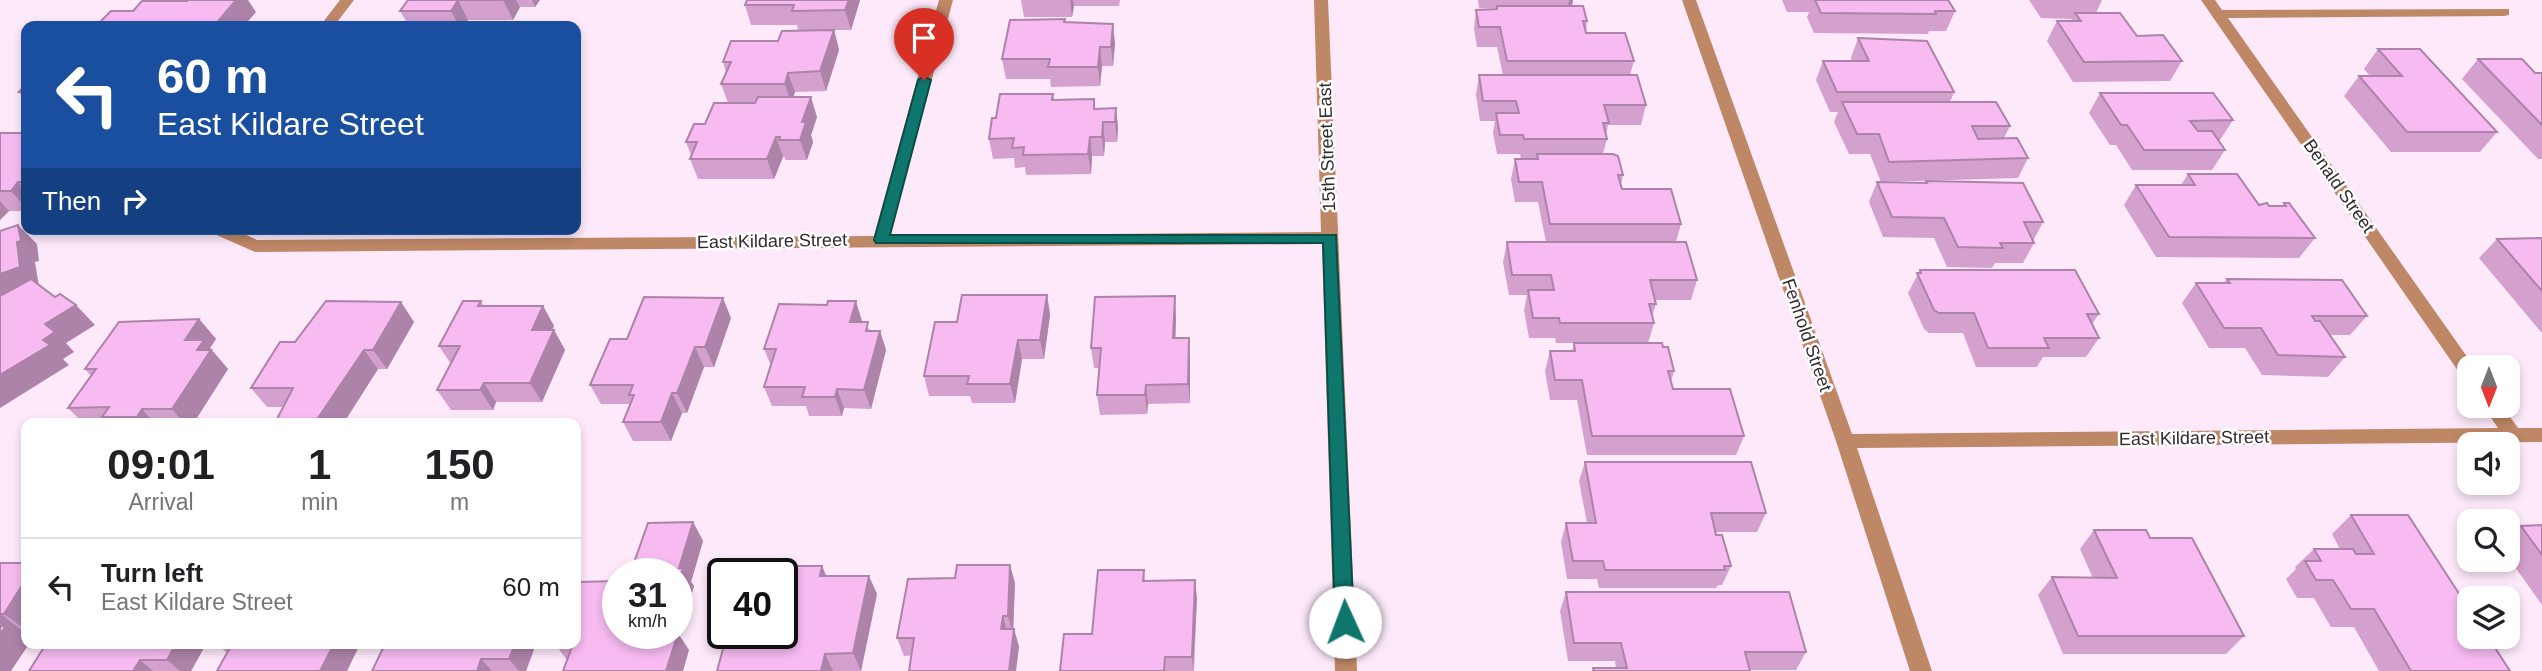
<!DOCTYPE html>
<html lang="en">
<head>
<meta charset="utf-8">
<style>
	body { margin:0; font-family:Helvetica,sans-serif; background:#f2f2f2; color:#202124; height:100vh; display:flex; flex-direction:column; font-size:26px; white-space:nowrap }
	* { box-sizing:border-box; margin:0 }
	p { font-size:23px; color:#757577 }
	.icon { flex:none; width:38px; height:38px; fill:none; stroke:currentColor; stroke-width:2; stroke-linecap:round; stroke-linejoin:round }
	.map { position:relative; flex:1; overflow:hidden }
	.sheet { position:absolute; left:21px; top:418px; width:560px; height:231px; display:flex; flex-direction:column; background:#fff; border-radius:14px; box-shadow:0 4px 10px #0003 }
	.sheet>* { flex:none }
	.top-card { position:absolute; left:21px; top:21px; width:560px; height:214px; border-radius:14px; box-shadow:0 4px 10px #0003; background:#1a4fa0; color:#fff; overflow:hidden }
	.needle { width:46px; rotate:180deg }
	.fabs { position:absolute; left:2457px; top:355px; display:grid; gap:14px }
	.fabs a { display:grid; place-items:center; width:63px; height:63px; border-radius:14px; background:#fff; box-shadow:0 4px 10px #0003; font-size:35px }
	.speed { position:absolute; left:602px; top:558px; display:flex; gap:14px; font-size:35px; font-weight:700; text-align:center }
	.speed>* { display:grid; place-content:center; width:91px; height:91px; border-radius:50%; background:#fff; box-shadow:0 4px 10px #0003; line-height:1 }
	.speed small { font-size:18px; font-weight:400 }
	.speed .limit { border:4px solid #111; border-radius:10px; background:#fff; color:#111 }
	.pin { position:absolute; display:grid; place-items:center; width:60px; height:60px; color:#fff; margin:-72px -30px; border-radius:50% 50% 50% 0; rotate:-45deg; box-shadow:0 0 7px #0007 }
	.pin .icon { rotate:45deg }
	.me { position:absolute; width:77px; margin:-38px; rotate:358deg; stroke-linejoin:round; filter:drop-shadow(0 0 5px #0008) }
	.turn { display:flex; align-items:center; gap:24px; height:147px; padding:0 21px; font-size:32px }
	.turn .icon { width:91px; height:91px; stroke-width:2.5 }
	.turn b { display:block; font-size:49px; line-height:60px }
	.then { display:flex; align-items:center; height:66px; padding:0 21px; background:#0003; gap:14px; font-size:26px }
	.eta { display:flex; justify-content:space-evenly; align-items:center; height:119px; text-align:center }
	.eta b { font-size:42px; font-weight:800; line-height:49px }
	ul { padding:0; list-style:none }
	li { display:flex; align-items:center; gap:21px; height:98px; padding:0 21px; border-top:2px solid #e0e0e0 }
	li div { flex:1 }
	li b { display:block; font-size:26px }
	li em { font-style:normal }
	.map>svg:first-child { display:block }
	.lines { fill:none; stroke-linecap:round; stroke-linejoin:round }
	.minor { fill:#be8766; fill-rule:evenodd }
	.wall { fill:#d4a1cf }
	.shaded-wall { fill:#ad83a9 }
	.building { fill:#f7bbf1; stroke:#ad83a9; stroke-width:2 }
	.route { fill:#0f766e; stroke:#0a4d48; stroke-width:2 }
	.labels { text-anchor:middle; stroke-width:5; stroke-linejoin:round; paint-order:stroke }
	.street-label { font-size:18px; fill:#322931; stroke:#fff }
</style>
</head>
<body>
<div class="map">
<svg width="2542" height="671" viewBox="0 0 2542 671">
	<rect width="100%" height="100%" fill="#fde9fa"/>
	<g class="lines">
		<g class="minor">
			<polygon points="340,0 354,0 334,26 320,26"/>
			<polygon points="939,0 953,0 890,236 1321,232 1314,0 1328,0 1357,671 1335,671 1322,244 255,252 212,233 210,229 233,229 257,240 874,236"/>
			<polygon points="1682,0 1696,0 1852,434 2498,428 2483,406 2502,406 2518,428 2542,428 2542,442 1857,448 1932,671 1910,671 1836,441"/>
			<polygon points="2201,0 2215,0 2222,10 2509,9 2509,15 2504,16 2228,18 2475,368 2469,368 2469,380 2463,378"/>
		</g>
	</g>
	<g class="wall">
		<polygon points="408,0 540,0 535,7 520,7 513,20 468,20 464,26 409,26 400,11"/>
		<polygon points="860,0 851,30 798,30 797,25 751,25 745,5"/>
		<polygon points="1021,0 1120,0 1119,6 1074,6 1072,17 1024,17"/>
		<polygon points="1478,0 1573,0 1572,6 1587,21 1586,33 1634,61 1630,75 1646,105 1641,125 1608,125 1606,135 1607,139 1603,154 1623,175 1621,184 1622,189 1681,224 1676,242 1697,280 1691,300 1655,300 1656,304 1652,316 1654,323 1648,343 1663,347 1674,371 1671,381 1673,389 1744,436 1736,455 1587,455 1577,400 1550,400 1545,371 1550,351 1572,351 1574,343 1556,343 1555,338 1529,338 1524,310 1527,295 1509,295 1503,262 1507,242 1546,242 1538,202 1515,202 1511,179 1515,159 1521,159 1520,154 1497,154 1493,133 1495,121 1480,121 1476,95 1479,75 1503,75 1497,47 1477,47 1474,29 1476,10 1496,9 1496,8 1479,8"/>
		<polygon points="1782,0 1948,0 1955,11 1946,31 1929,31 1928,34 1814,33 1807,17 1809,12 1787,12"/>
		<polygon points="2029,0 2102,0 2096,13 2182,61 2170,81 2073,82 2047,41 2057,21 2071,21 2072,19 2041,18"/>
		<polygon points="1065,19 1065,22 1115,43 1113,66 1102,66 1100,86 1051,87 1050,79 1006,79 1002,59"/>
		<polygon points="834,30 839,50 826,91 795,92 793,97 817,117 811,135 813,142 807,160 785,160 785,157 783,157 774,179 698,179 690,159 691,155 686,142 728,103 721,84 726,72 723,62 778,41"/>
		<polygon points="1858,38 1954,92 1950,102 2010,126 2004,138 2028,158 2018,178 1881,182 1870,154 1849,154 1834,122 1838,112 1830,112 1816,80 1823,61 1852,61 1851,58"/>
		<polygon points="2378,49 2497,132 2480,152 2391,152 2344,96 2359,76 2370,76 2364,69"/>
		<polygon points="2478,59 2535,73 2542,73 2542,159 2538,159 2462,79"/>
		<polygon points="26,84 26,101 19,92"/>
		<polygon points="2100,93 2233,120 2220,140 2218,140 2225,150 2212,170 2132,170 2116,145 2110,145 2089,113"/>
		<polygon points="1053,94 1054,100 1094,99 1095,109 1116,108 1118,128 1117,142 1105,142 1104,156 1092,156 1091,174 1026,175 1025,167 1015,168 1014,158 993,159 989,139 996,118"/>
		<polygon points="0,133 26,133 26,211 9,211 0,220"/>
		<polygon points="2188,174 2259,205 2282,206 2284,203 2315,238 2299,258 2156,257 2124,205 2136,185 2181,185"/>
		<polygon points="1926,181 2043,222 2033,241 2034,243 2023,263 1995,263 1992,268 1947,267 1934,238 1883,237 1869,202 1877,182 1925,183"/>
		<polygon points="2542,238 2542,332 2541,332 2479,258 2497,239"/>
		<polygon points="1920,270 2099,314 2092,324 2099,338 2086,357 2043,357 2037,367 1976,367 1963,333 1929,333 1924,329 1908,293"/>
		<polygon points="2227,279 2367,316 2350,335 2330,335 2345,357 2328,377 2262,375 2245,348 2209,348 2182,303 2196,283 2224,283"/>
		<polygon points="1047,295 1050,315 1044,359 1022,359 1015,403 972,403 970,396 929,396 924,376 957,322"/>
		<polygon points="481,301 484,306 543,306 554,326 552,330 554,330 565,350 542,402 496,402 493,410 451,410 437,390 451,364 439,346"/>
		<polygon points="1176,316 1175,338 1190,358 1190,403 1148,404 1147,414 1100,415 1097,395 1099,368 1094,368 1091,348"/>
		<polygon points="731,318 714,367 704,367 687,413 682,413 671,441 633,441 623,422 630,404 601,404 590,385 627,339"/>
		<polygon points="199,319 216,339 210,348 228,369 193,424 84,424 68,408 91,376 85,369"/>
		<polygon points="862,321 862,322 871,331 880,331 886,350 871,409 844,408 842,416 809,416 806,406 772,406 764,387 771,366 764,349"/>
		<polygon points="414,322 387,369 378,369 343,424 278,424 276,421 283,407 267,407 251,388 295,342"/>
		<polygon points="1585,462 1766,513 1757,532 1716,532 1731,566 1722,585 1718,585 1716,588 1599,588 1597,579 1567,579 1561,542 1566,523 1587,523 1579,481"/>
		<polygon points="2351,515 2510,671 2379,671 2354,627 2331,627 2314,598 2297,598 2286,579 2296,569 2295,567 2314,549 2340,549 2332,534"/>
		<polygon points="693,522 703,541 691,582 694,586 679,635 689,650 567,660 555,644 618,634"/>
		<polygon points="2542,525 2542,605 2508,557 2508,536 2521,526"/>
		<polygon points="2094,530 2150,538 2244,636 2226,654 2063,654 2038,595 2052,577 2093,578 2080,549"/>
		<polygon points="0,563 26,579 26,632 24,632 21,637 0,671"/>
		<polygon points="822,566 826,576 877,594 861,671 717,671 782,634"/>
		<polygon points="1144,570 1145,581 1197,598 1194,671 1060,671"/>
		<polygon points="1015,583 1013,629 1014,629 1019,647 904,656 897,638"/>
		<polygon points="1566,592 1806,652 1796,670 1750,670 1750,671 1592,671 1593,668 1616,668 1615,661 1568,661 1560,611"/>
		<polygon points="206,644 191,671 29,671"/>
		<polygon points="217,644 355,644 358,648 347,671 217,671 227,653"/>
		<polygon points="536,644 526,671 372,671"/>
	</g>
	<g class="shaded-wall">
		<polygon points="236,0 248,0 256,12 244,26 214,26"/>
		<polygon points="458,0 468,20 464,26 459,26 451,11"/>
		<polygon points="503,0 516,0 520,7 513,20"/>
		<polygon points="532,0 540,0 535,7"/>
		<polygon points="849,0 860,0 851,30 845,10"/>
		<polygon points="1070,0 1073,0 1074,6 1072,17"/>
		<polygon points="1569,0 1573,0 1571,10 1567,12"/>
		<polygon points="1113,24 1115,43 1113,66 1111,47"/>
		<polygon points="834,30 839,50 826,91 820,71"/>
		<polygon points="1100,47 1102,66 1100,86 1098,67"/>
		<polygon points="788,73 795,92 791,104 785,84"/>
		<polygon points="811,97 817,117 811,135 813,142 807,160 800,140 802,122"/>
		<polygon points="1116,108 1118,128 1117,142 1115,122"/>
		<polygon points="1103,122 1105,142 1104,156 1102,137"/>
		<polygon points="776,137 783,157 774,179 767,159"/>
		<polygon points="1090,137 1092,156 1091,174 1088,154"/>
		<polygon points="18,182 26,192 26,208 11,191"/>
		<polygon points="0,201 9,211 0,220"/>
		<polygon points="18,225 37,244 39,261 35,262 39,287 0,301 0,274"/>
		<polygon points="1047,295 1050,315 1044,359 1040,340"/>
		<polygon points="1175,296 1176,316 1175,358 1173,338"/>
		<polygon points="723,298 731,318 714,367 705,347"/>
		<polygon points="856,301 862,321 857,342 850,322"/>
		<polygon points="401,302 414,322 387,369 373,350"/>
		<polygon points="76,305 95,325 66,343 74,352 63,359 69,365 0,408 0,375 43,340 45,324"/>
		<polygon points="543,306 554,326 544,350 532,330"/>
		<polygon points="199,319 216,339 210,348 228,369 193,424 185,424 172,409 185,340"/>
		<polygon points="554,330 565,350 542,402 530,383"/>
		<polygon points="880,331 886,350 871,409 864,390"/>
		<polygon points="1189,338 1190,358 1190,403 1188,384"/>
		<polygon points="1018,340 1022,359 1015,403 1010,384"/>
		<polygon points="695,347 704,367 687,413 677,393"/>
		<polygon points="364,350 378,369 343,424 318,424 316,421"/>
		<polygon points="484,383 496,402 493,410 480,390"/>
		<polygon points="1146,385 1148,404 1147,414 1145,395"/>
		<polygon points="837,389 844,408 842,416 835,397"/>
		<polygon points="672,393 682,413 671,441 661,422"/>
		<polygon points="142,409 155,424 143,424 137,417"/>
		<polygon points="693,522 703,541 691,582 694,586 679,635 689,650 683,671 666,671 677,634 677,586 679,568"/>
		<polygon points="1010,565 1015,583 1013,634 1008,616"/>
		<polygon points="822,566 830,585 820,576"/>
		<polygon points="869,576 877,594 861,671 853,653"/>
		<polygon points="26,579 26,630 4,614"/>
		<polygon points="1195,580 1197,598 1193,671 1192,657"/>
		<polygon points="1,614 24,632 21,637 26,642 26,644 29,644 11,671 0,671 0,615"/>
		<polygon points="1003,616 1008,634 1001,629"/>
		<polygon points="1014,629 1019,647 1016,671 1009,671"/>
		<polygon points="176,644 206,644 191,671 180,671 167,660"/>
		<polygon points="334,644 355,644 358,648 347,671 320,671"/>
		<polygon points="515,644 536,644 526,671 519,671 509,659"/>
		<polygon points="825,654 833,671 821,671"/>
		<polygon points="481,659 492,671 477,671"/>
		<polygon points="140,660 153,671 133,671"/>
	</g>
	<g class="building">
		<polygon points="188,0 236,0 214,26 96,26 111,11 133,11 142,1 187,1"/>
		<polygon points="408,0 503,0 458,0 451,11 400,11"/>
		<polygon points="747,0 849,0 845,10 792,11 794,5 745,5"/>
		<polygon points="1815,0 1948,0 1955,11 1935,11 1936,14 1821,13"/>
		<polygon points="1497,6 1583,6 1587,21 1583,21 1586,33 1625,33 1634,61 1507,61 1500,27 1479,27 1476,10 1497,9"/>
		<polygon points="2075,13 2120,13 2137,36 2163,35 2182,61 2084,62 2057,21 2081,21"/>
		<polygon points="1065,19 1064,22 1113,24 1111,47 1100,47 1098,67 1048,67 1050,59 1002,59 1010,20"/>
		<polygon points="834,30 820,71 788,73 785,84 721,84 731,62 723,62 731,41 778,41 782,31"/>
		<polygon points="1858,38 1927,41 1954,92 1837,92 1823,61 1869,61"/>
		<polygon points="2378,49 2420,49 2497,132 2407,132 2359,76 2402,76"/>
		<polygon points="2478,59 2522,59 2535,73 2542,73 2542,125"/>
		<polygon points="1479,75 1637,75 1646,105 1604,105 1609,123 1603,123 1607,139 1524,139 1523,135 1500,135 1496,113 1519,113 1516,101 1483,101"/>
		<polygon points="26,84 26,92 19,92"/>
		<polygon points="2100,93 2213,93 2233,120 2190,121 2198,131 2212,131 2225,150 2144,150 2127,125 2121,125"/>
		<polygon points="1000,94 1053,94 1052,100 1094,99 1094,109 1116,108 1115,122 1103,122 1102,137 1090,137 1088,154 1023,155 1024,147 1012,148 1014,138 989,139 992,118 996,118"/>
		<polygon points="758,97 811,97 802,122 806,122 800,140 779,140 780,137 776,137 767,159 690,159 697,142 686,142 694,124 705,124 714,103 755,103"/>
		<polygon points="1842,102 1996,102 2010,126 1972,126 1978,139 2017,138 2028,158 1889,162 1879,134 1857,134"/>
		<polygon points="0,133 26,133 26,182 18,182 11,191 0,191"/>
		<polygon points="1537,154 1613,154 1618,156 1623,175 1618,175 1622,189 1671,189 1681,224 1550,224 1542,182 1519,182 1515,159 1538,159"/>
		<polygon points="2188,174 2237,174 2259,205 2267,203 2269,206 2286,206 2284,203 2289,203 2315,238 2169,237 2136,185 2195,185"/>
		<polygon points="1926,181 2023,183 2043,222 2024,222 2034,243 2000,243 2003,248 1958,247 1944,218 1892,217 1877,182 1927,183"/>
		<polygon points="18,225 21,241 17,242 20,267 0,274 0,231"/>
		<polygon points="2542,238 2542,291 2497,239"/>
		<polygon points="1507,242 1686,242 1697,280 1650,280 1656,304 1649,304 1654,323 1560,323 1559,318 1533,318 1528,290 1554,290 1551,275 1512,275"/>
		<polygon points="1920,270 2075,270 2099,314 2087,314 2099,338 2044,338 2049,348 1988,348 1974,313 1939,313 1934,310 1917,273 1921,273"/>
		<polygon points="31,279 55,297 60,294 76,305 45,324 55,332 43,340 50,345 0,375 0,296"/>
		<polygon points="2227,279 2342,280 2367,316 2312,316 2315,321 2320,321 2345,357 2278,355 2261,328 2224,328 2196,283 2230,283"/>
		<polygon points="962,295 1047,295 1040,340 1018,340 1010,384 967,384 969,376 924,376 935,322 957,322"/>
		<polygon points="1175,296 1173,338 1189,338 1188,384 1146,385 1145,395 1097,395 1101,348 1091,348 1095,297"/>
		<polygon points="644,297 723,298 705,347 695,347 677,393 672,393 661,422 623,422 634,395 629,395 633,385 590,385 610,339 627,339"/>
		<polygon points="326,301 401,302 373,350 364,350 316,421 276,421 293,388 251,388 280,342 295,342"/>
		<polygon points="463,301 481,301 478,306 543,306 532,330 554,330 530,383 484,383 480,390 437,390 460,346 439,346"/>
		<polygon points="828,301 856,301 850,322 868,322 866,331 880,331 864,390 837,389 835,397 802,397 805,387 764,387 776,349 764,349 779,304 827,305"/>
		<polygon points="199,319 185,340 204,340 197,350 211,350 172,409 142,409 137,417 102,417 109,407 68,408 96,369 85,369 119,322"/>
		<polygon points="1574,343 1662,343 1663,347 1668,347 1674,371 1668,371 1673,389 1730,389 1744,436 1592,436 1582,380 1555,380 1550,351 1575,351"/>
		<polygon points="1585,462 1751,462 1766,513 1711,513 1716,535 1722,535 1731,566 1724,566 1725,570 1605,570 1603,561 1573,561 1566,523 1596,523"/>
		<polygon points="2351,515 2408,515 2469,609 2469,637 2488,637 2510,671 2411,671 2374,609 2351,609 2333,580 2316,580 2305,561 2321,561 2314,549 2353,549 2356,554 2374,554"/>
		<polygon points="693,522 679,568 683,568 677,586 677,574 630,574 648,523"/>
		<polygon points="2542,525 2542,555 2521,526"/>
		<polygon points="2094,530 2146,530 2150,538 2192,538 2244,636 2078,636 2052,577 2117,578"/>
		<polygon points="0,563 26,563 26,579 4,614 1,614 0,615"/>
		<polygon points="957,565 1010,565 1008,616 1003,616 1001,629 1014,629 1009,671 909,671 914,638 897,638 908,579 955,578"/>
		<polygon points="773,566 822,566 820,576 869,576 853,653 825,654 821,671 717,671 727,634 782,634 782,574 771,574"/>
		<polygon points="1098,570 1144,570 1143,581 1195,580 1192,657 1165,657 1164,671 1060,671 1064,634 1092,634"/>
		<polygon points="618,581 618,634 678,633 666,671 563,671 573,644 555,644 576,644 576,586 577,582"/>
		<polygon points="1566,592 1789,592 1806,652 1745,652 1750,671 1594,671 1593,668 1627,668 1621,643 1574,643"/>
		<polygon points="0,626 6,626 0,634"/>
		<polygon points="46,644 176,644 167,660 140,660 133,671 29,671"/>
		<polygon points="232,644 334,644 320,671 217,671"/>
		<polygon points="385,644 515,644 509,659 481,659 477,671 372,671"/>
	</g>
	<polygon class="route" points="924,76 931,80 890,235 1336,235 1354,622 1351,628 1345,630 1338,628 1335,622 1323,243 876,243 874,240 918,80"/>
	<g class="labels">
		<g class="street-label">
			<text transform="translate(1327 147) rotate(-92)" y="6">15th Street East</text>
			<text transform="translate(2339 186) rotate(55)" y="6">Benald Street</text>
			<text transform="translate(772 241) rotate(-1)" y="6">East Kildare Street</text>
			<text transform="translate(1807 335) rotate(71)" y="6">Fenhold Street</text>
			<text transform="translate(2194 438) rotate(-1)" y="6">East Kildare Street</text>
		</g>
	</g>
</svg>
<div class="fabs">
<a><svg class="needle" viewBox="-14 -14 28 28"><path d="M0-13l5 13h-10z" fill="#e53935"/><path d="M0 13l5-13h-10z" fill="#757577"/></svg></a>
<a><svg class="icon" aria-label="sound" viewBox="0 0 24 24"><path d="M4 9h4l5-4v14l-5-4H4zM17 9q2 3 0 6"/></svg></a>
<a><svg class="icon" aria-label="search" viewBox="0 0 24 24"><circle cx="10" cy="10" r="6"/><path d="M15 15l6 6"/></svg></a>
<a><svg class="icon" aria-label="layers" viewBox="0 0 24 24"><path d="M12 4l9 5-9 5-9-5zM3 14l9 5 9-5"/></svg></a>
</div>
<div class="speed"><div>31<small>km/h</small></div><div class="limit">40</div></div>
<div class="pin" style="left:924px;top:80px;background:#d93025"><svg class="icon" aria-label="arrive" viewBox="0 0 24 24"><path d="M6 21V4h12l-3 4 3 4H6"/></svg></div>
<svg class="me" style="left:1345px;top:622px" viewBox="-20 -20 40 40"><circle r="19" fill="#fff"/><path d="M0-13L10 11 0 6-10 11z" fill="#0f766e"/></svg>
<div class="top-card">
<div class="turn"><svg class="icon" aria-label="left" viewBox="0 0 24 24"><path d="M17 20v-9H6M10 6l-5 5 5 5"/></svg><div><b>60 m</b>East Kildare Street</div></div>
<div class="then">Then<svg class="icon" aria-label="right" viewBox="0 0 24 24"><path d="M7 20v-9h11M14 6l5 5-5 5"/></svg></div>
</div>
<section class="sheet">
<div class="eta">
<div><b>09:01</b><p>Arrival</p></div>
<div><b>1</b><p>min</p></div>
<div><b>150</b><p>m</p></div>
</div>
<ul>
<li><svg class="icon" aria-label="left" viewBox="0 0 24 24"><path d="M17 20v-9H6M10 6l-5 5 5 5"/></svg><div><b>Turn left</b><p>East Kildare Street</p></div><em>60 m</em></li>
</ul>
</section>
</div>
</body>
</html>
